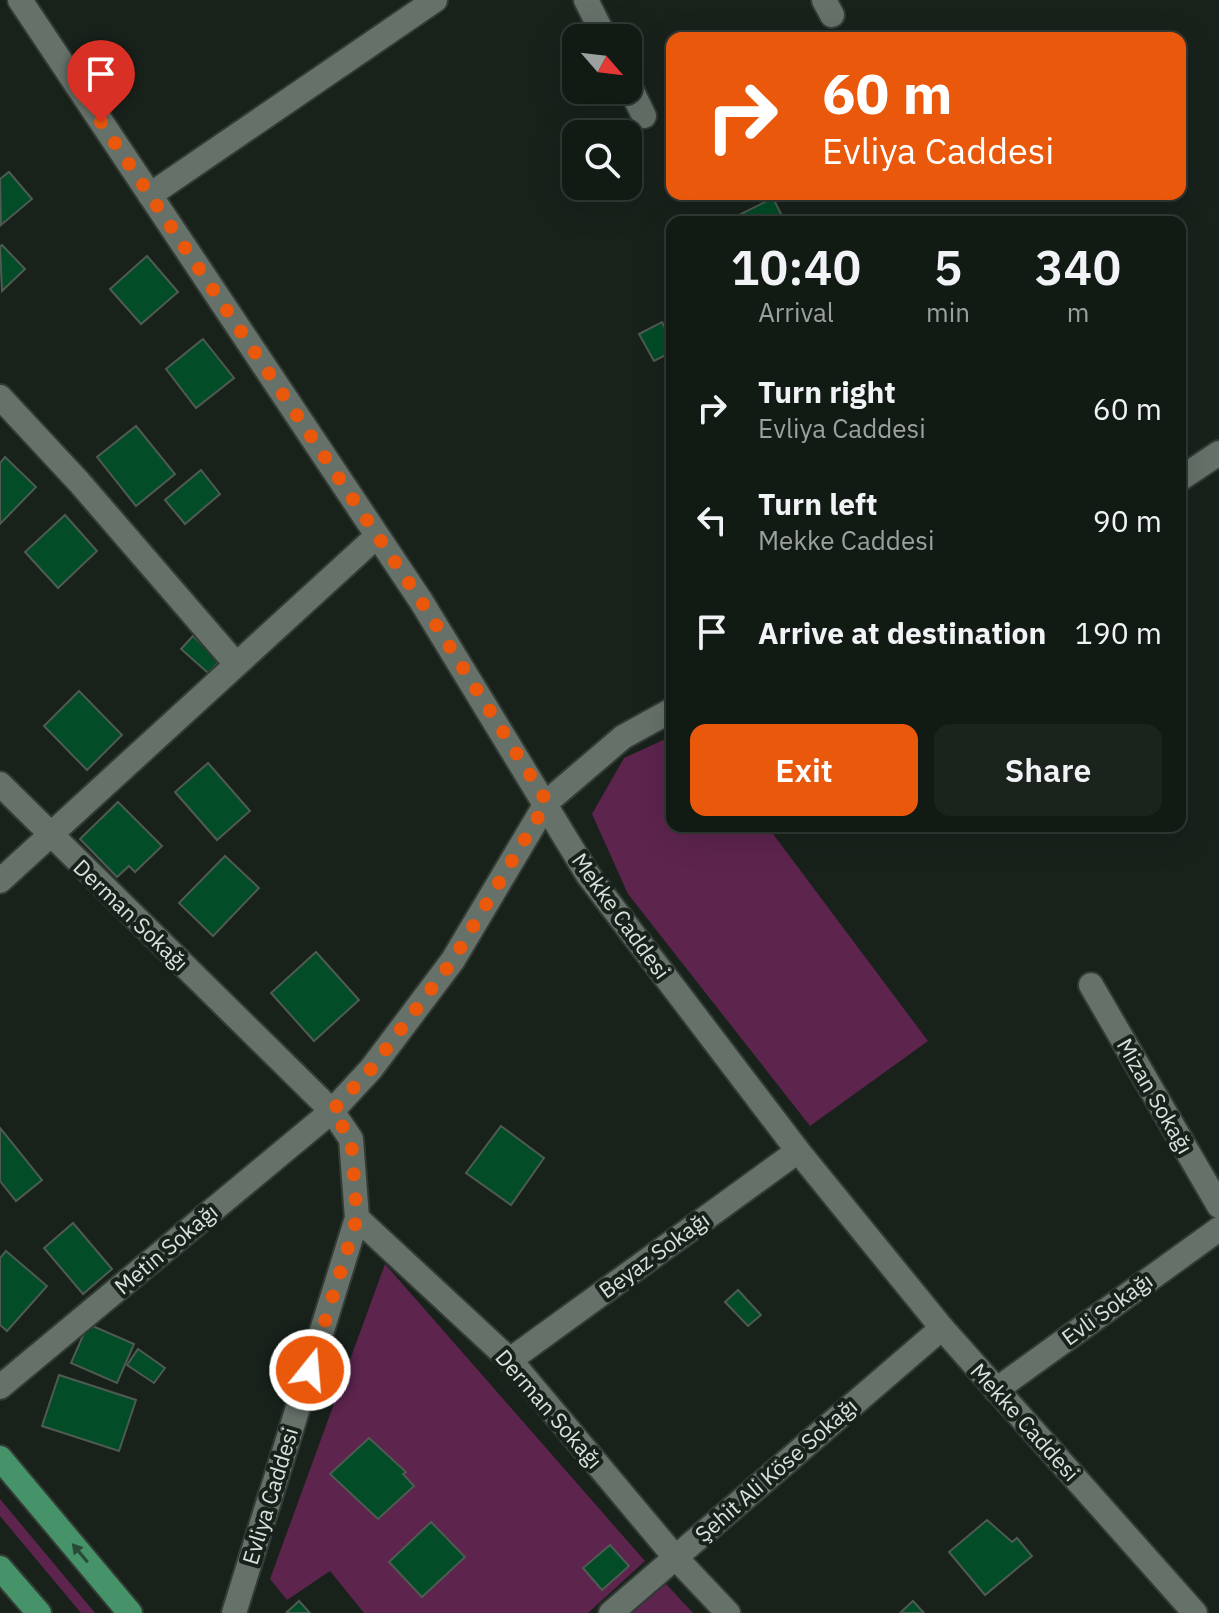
<!DOCTYPE html>
<html lang="en">
<head>
<meta charset="utf-8">
<style>
	body { margin:0; font-family:"IBM Plex Sans",sans-serif; background:#1b231d; color:#f1f3f6; height:100vh; display:flex; flex-direction:column; font-size:30px; white-space:nowrap }
	* { box-sizing:border-box; margin:0 }
	p { font-size:26px; color:#9ca1a0 }
	.icon { flex:none; width:44px; height:44px; fill:none; stroke:currentColor; stroke-width:2; stroke-linecap:round; stroke-linejoin:round }
	.map { position:relative; flex:1; overflow:hidden }
	.panel { position:absolute; left:666px; top:216px; width:520px; height:616px; display:flex; flex-direction:column; background:#121a14; border-radius:16px; box-shadow:0 8px 32px #0002,0 0 0 2px #313834 }
	.panel>* { flex:none }
	.banner { position:absolute; left:666px; top:32px; width:520px; height:168px; border-radius:16px; box-shadow:0 8px 32px #0002,0 0 0 2px #313834; background:#ea580c; color:#fff; overflow:hidden }
	.needle { width:52px; rotate:118deg }
	.tools { position:absolute; left:562px; top:24px; display:grid; gap:16px }
	.tools a { display:grid; place-items:center; width:80px; height:80px; border-radius:16px; background:#121a14; box-shadow:0 8px 32px #0002,0 0 0 2px #313834; font-size:40px }
	.pin { position:absolute; display:grid; place-items:center; width:68px; height:68px; color:#fff; margin:-82px -34px; border-radius:50% 50% 50% 0; rotate:-45deg; box-shadow:0 0 8px #0007 }
	.pin .icon { rotate:45deg }
	.me { position:absolute; width:88px; margin:-44px; rotate:17deg; stroke-linejoin:round; filter:drop-shadow(0 0 6px #0008) }
	.turn { display:flex; align-items:center; gap:28px; height:168px; padding:0 24px; font-size:36px }
	.turn .icon { width:104px; height:104px; stroke-width:2.5 }
	.turn b { display:block; font-size:56px; line-height:68px }
	.eta { display:flex; justify-content:space-evenly; align-items:center; height:136px; text-align:center }
	.eta b { font-size:48px; font-weight:600; line-height:56px }
	.button { display:flex; gap:16px; margin-top:auto; padding:16px 24px }
	.button a { flex:1; height:92px; border-radius:16px; background:#ea580c; color:#fff; font-size:32px; font-weight:600; line-height:92px; text-align:center }
	.button a+a { background:#1b231d; color:#f1f3f6 }
	ul { padding:0; list-style:none }
	li { display:flex; align-items:center; gap:24px; height:112px; padding:0 24px }
	li div { flex:1 }
	li b { display:block; font-size:30px }
	li em { font-style:normal }
	.map>svg:first-child { display:block }
	.green { fill:#5d244e }
	.building { fill:#024c28; stroke:#4f5a52; stroke-width:2 }
	.lines { fill:none; stroke-linecap:round; stroke-linejoin:round }
	.minor-casing { stroke:#333b35; stroke-width:28 }
	.major-casing { stroke:#333b35; stroke-width:28 }
	.minor { stroke:#657169; stroke-width:24 }
	.major { stroke:#479369; stroke-width:24 }
	.oneway { fill:#284a36 }
	.route { stroke:#ea580c; stroke-width:14; stroke-dasharray:0 25.2 }
	.labels { text-anchor:middle; stroke-width:8; stroke-linejoin:round; paint-order:stroke }
	.street-label { font-size:22px; fill:#dbe1dc; stroke:#18221b }
</style>
</head>
<body>
<div class="map">
<svg width="1219" height="1613" viewBox="0 0 1219 1613">
	<rect width="100%" height="100%" fill="#18221b"/>
	<g class="green">
		<polygon points="672,736 672,826 767,826 928,1041 810,1126 628,894 592,814 624,758"/>
		<polygon points="385,1264 645,1561 588,1613 364,1613 330,1571 287,1600 270,1579"/>
		<polygon points="0,1499 95,1613 81,1613 0,1516"/>
		<polygon points="666,1584 693,1613 632,1613"/>
	</g>
	<g class="building">
		<polygon points="9,172 32,199 1,225 0,179"/>
		<polygon points="773,198 785,222 738,222 735,217"/>
		<polygon points="2,245 25,269 2,291 0,247"/>
		<polygon points="147,256 178,292 141,324 110,289"/>
		<polygon points="662,322 672,342 672,352 654,361 639,334"/>
		<polygon points="203,339 234,378 196,408 166,369"/>
		<polygon points="136,426 175,474 136,506 97,457"/>
		<polygon points="5,457 36,487 0,524 0,463"/>
		<polygon points="201,470 220,494 185,524 165,500"/>
		<polygon points="65,515 97,551 58,588 25,552"/>
		<polygon points="193,636 220,661 208,673 181,649"/>
		<polygon points="79,691 122,735 87,770 44,726"/>
		<polygon points="208,763 250,811 217,840 175,792"/>
		<polygon points="118,802 162,846 135,872 129,866 117,877 80,839"/>
		<polygon points="225,856 259,888 213,936 179,903"/>
		<polygon points="316,952 359,1000 314,1041 271,993"/>
		<polygon points="501,1126 544,1158 511,1205 466,1173"/>
		<polygon points="0,1128 42,1180 16,1201 0,1181"/>
		<polygon points="73,1223 112,1269 83,1294 44,1248"/>
		<polygon points="6,1251 47,1286 7,1331 0,1325 0,1258"/>
		<polygon points="738,1290 761,1315 748,1326 725,1302"/>
		<polygon points="88,1324 134,1344 117,1383 71,1363"/>
		<polygon points="138,1349 165,1368 154,1383 127,1365"/>
		<polygon points="59,1375 136,1400 119,1451 42,1426"/>
		<polygon points="369,1438 406,1472 403,1474 414,1486 378,1519 330,1474"/>
		<polygon points="987,1520 1012,1542 1017,1538 1032,1556 985,1595 949,1552"/>
		<polygon points="431,1522 465,1557 422,1597 389,1562"/>
		<polygon points="610,1545 629,1566 602,1590 583,1568"/>
		<polygon points="299,1601 310,1613 286,1613"/>
		<polygon points="913,1601 924,1613 900,1613"/>
	</g>
	<g class="lines">
		<g class="minor-casing">
			<g id="minor">
				<polyline points="20,0 421,601 588,875 798,1151 942,1328 1195,1613"/>
				<polyline points="586,0 605,38"/>
				<polyline points="824,0 832,15"/>
				<polyline points="628,83 644,116"/>
				<polyline points="150,195 435,0"/>
				<polyline points="0,397 79,482 236,664"/>
				<polyline points="1180,479 1219,453"/>
				<polyline points="0,784 332,1111 0,1387"/>
				<polyline points="0,881 377,536"/>
				<polyline points="1091,985 1219,1206"/>
				<polyline points="357,1218 510,1360 675,1557 728,1613"/>
				<polyline points="510,1360 798,1151"/>
				<polyline points="996,1390 1219,1229"/>
				<polyline points="234,1613 357,1218 351,1139 332,1111 371,1069 453,960 547,802 623,737 672,710"/>
				<polyline points="611,1613 942,1328"/>
			</g>
		</g>
		<g class="major-casing">
			<g id="major">
				<polyline points="0,1458 130,1613"/>
				<polyline points="0,1568 39,1613"/>
			</g>
		</g>
		<use href="#minor" class="minor"/>
		<use href="#major" class="major"/>
	</g>
	<defs><path id="oneway-solid" d="M-6-.8H1V-3.2L6.5 0L1 3.2V.8H-6Z" transform="scale(2)"/></defs>
	<use class="oneway" href="#oneway-solid" transform="translate(80 1553) rotate(-130)"/>
	<g class="lines">
		<polyline class="route" points="101,122 421,601 547,802 453,960 371,1069 332,1111 351,1139 357,1218 310,1370"/>
	</g>
	<g class="labels">
		<g class="street-label">
			<text transform="translate(131 915) rotate(44)" y="8">Derman Sokağı</text>
			<text transform="translate(621 916) rotate(54)" y="8">Mekke Caddesi</text>
			<text transform="translate(1155 1096) rotate(60)" y="8">Mizan Sokağı</text>
			<text transform="translate(166 1249) rotate(-40)" y="8">Metin Sokağı</text>
			<text transform="translate(654 1255) rotate(-36)" y="8">Beyaz Sokağı</text>
			<text transform="translate(1107 1309) rotate(-36)" y="8">Evli Sokağı</text>
			<text transform="translate(549 1409) rotate(49)" y="8">Derman Sokağı</text>
			<text transform="translate(1025 1422) rotate(48)" y="8">Mekke Caddesi</text>
			<text transform="translate(776 1470) rotate(-41)" y="8">Şehit Ali Köse Sokağı</text>
			<text transform="translate(270 1496) rotate(-73)" y="8">Evliya Caddesi</text>
		</g>
	</g>
</svg>
<div class="tools">
<a><svg class="needle" viewBox="-14 -14 28 28"><path d="M0-13l5 13h-10z" fill="#e53935"/><path d="M0 13l5-13h-10z" fill="#9ca1a0"/></svg></a>
<a><svg class="icon" aria-label="search" viewBox="0 0 24 24"><circle cx="10" cy="10" r="6"/><path d="M15 15l6 6"/></svg></a>
</div>
<div class="pin" style="left:101px;top:122px;background:#d93025"><svg class="icon" aria-label="arrive" viewBox="0 0 24 24"><path d="M6 21V4h12l-3 4 3 4H6"/></svg></div>
<svg class="me" style="left:310px;top:1370px" viewBox="-20 -20 40 40"><circle r="17" fill="#ea580c" stroke="#fff" stroke-width="3"/><path d="M0-11L8 9 0 5-8 9z" fill="#fff"/></svg>
<div class="banner">
<div class="turn"><svg class="icon" aria-label="right" viewBox="0 0 24 24"><path d="M7 20v-9h11M14 6l5 5-5 5"/></svg><div><b>60 m</b>Evliya Caddesi</div></div>
</div>
<section class="panel">
<div class="eta">
<div><b>10:40</b><p>Arrival</p></div>
<div><b>5</b><p>min</p></div>
<div><b>340</b><p>m</p></div>
</div>
<ul>
<li><svg class="icon" aria-label="right" viewBox="0 0 24 24"><path d="M7 20v-9h11M14 6l5 5-5 5"/></svg><div><b>Turn right</b><p>Evliya Caddesi</p></div><em>60 m</em></li>
<li><svg class="icon" aria-label="left" viewBox="0 0 24 24"><path d="M17 20v-9H6M10 6l-5 5 5 5"/></svg><div><b>Turn left</b><p>Mekke Caddesi</p></div><em>90 m</em></li>
<li><svg class="icon" aria-label="arrive" viewBox="0 0 24 24"><path d="M6 21V4h12l-3 4 3 4H6"/></svg><div><b>Arrive at destination</b></div><em>190 m</em></li>
</ul>
<div class="button"><a>Exit</a><a>Share</a></div>
</section>
</div>
</body>
</html>
